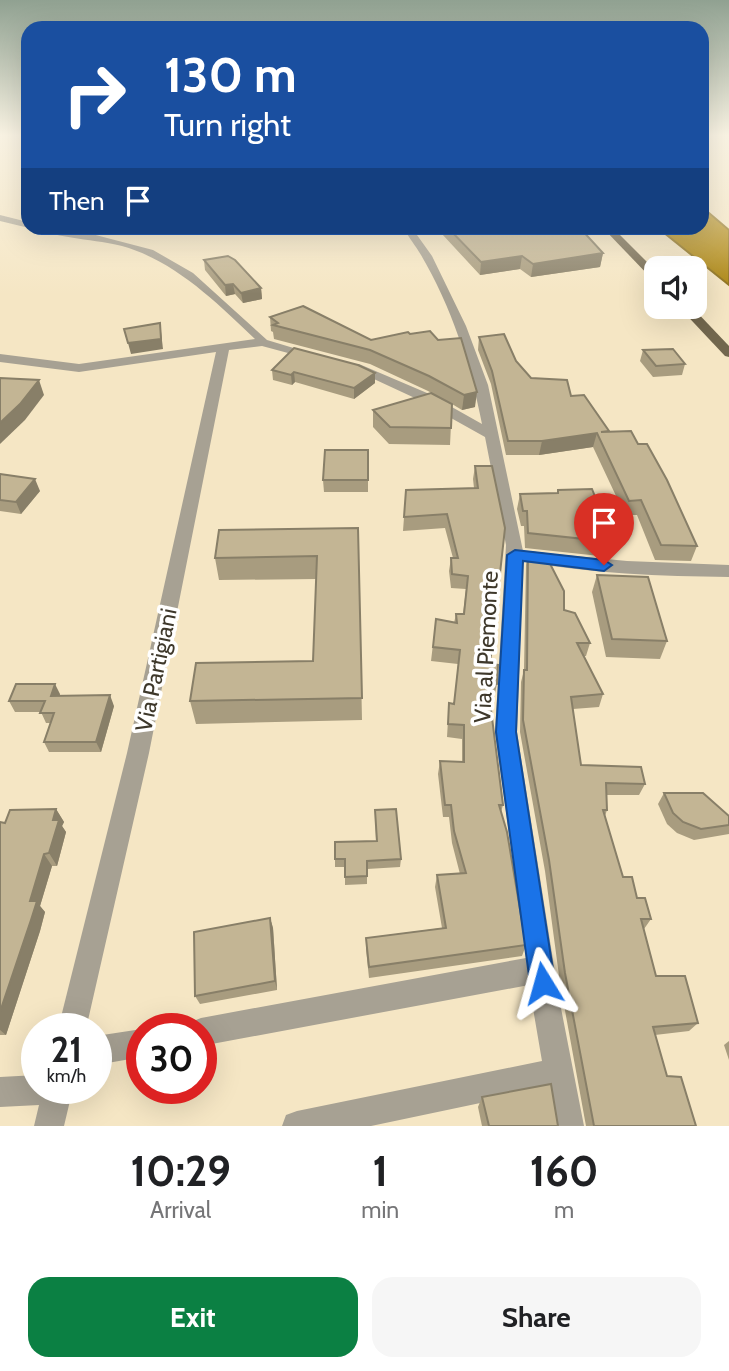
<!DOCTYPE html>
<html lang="en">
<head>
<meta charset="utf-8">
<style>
	body { margin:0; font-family:Cabin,sans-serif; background:#f6f6f6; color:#202124; height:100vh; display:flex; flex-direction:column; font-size:26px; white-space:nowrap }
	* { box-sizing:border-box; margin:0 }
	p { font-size:23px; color:#757577 }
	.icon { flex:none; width:38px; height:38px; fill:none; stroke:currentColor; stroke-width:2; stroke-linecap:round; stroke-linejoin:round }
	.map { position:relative; height:1126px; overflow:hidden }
	.sheet { display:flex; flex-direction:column; background:#fff; flex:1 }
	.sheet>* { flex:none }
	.banner { position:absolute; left:21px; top:21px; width:688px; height:214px; border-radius:21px; box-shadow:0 7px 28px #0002; background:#1a4fa0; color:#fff; overflow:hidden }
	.buttons { position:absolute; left:644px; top:256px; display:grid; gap:14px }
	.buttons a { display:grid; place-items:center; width:63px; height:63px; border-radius:14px; background:#fff; box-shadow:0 7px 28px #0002; font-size:35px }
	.speed { position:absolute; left:21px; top:1013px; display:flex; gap:14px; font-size:35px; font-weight:700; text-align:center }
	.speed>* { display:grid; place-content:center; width:91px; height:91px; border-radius:50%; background:#fff; box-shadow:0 7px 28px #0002; line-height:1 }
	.speed small { font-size:18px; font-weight:400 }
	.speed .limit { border:10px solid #d22; background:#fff; color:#111 }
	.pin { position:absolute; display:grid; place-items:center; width:60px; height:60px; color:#fff; margin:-72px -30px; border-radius:50% 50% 50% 0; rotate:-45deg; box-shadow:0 0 7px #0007 }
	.pin .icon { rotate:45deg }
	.me { position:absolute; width:77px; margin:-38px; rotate:352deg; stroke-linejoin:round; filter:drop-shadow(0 0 5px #0008) }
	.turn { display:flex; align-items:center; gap:24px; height:147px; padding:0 28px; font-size:32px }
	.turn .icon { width:91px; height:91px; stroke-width:2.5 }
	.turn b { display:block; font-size:49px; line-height:60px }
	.then { display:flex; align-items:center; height:66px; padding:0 28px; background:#0003; gap:14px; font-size:26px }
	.eta { display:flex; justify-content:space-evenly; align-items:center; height:119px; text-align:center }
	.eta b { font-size:42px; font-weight:700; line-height:49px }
	.cta { display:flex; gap:14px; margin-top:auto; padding:14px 28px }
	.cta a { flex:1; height:80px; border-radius:21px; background:#0b8043; color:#fff; font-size:28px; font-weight:700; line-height:80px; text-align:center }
	.cta a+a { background:#f6f6f6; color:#202124 }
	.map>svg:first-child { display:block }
	.water { fill:#ac850f; stroke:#8b6e17; stroke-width:2 }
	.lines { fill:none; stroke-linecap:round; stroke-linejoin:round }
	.minor { fill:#a7a193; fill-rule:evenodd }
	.major { fill:#72674e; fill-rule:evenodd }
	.wall { fill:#a89c7f }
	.shaded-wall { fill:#887f68 }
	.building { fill:#c3b594; stroke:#887f68; stroke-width:2 }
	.route { fill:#1a73e8; stroke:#114b97; stroke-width:2 }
	.labels { text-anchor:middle; stroke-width:7; stroke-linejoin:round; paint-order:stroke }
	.street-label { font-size:23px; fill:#3e382b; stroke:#fff }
</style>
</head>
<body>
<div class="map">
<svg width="729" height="1126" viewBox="0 0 729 1126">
	<rect width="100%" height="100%" fill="#f5e6c4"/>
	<polygon class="water" points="702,207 729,230 729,285 658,228 702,228"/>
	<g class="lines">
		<g class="minor">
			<polygon points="0,215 28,222 29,228 0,221"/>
			<path d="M 37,228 L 56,228 L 88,233 L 153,250 L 193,273 L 267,340 L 320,356 L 314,360 L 262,346 L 229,350 L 149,753 L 86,1029 L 58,1029 L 127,753 L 216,352 L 79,372 L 0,362 L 0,354 L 79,364 L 255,339 C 216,302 175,261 122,246 C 101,240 53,238 37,228 Z"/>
			<path d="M 404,228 L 412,228 L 432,256 L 466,326 L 488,385 L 523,551 L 627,561 L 729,565 L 729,577 C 661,576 590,574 523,561 L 517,732 L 559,998 L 584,1126 L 554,1126 L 547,1089 L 371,1126 L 282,1126 L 286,1115 L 297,1111 L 542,1061 L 529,985 L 201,1046 L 201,1029 L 188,1029 L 191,1022 L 201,1018 L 526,958 L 495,732 L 506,545 L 485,437 L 417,399 L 348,367 L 349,364 L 359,364 L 427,393 L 482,424 C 471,366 451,306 421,255 C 416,246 408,237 404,228 Z"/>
			<polygon points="142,1029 142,1057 96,1065 96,1036"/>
			<polygon points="37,1075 37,1088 73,1088 64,1126 34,1126 39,1105 0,1107 0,1077"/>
		</g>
		<g class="major">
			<polygon points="603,228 613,228 656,271 656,280 652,279"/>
			<polygon points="678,306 691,306 729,346 729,357 725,356"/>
		</g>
	</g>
	<g class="wall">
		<polygon points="431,228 580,228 603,253 600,267 531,277 520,269 480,275 442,234 438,235"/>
		<polygon points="204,260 261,288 262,299 243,303 235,294 226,296 205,270"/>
		<polygon points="270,317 371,340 408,332 475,407 462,410 452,404 450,445 389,444 373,427 373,410 448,402 428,391 370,364 274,339 273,332 271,331"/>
		<polygon points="479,337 516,361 531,378 571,396 609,431 697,546 691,561 655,560 637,515 625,515 593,447 539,455 506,455 491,384 478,350"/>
		<polygon points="294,348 375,383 354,399 295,382 292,385 273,380 272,370"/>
		<polygon points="643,350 685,364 682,375 653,377 640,361"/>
		<polygon points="368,450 368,492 324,492 323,480"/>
		<polygon points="475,466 492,466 490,664 497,684 494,698 490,699 503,805 501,812 526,945 522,956 369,978 366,949 366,938 442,928 435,887 437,875 460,874 452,843 449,817 443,817 438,774 440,761 462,762 462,739 447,737 449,703 454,704 458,664 431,661 436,619 454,623 456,614 463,614 466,589 451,588 449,571 451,558 453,558 445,528 403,531 406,490 474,488 473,479"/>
		<polygon points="0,474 40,491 21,514 0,511"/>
		<polygon points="558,490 613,542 609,557 525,548 524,526 521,526 517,509 520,494 557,493"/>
		<polygon points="358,528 362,720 196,724 190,701 313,661 316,579 219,580 215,558"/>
		<polygon points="528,552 564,610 590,643 586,656 584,656 603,694 599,707 573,709 581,765 645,784 639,795 606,795 607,810 605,816 623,877 651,919 644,929 656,976 698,1023 689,1031 655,1035 667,1076 696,1126 586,1126 560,983 545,871 520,732 521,682 524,670 526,565"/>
		<polygon points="597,575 667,641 660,659 606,657 592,592"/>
		<polygon points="60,694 60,696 114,706 101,752 49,752 44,742 50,723 46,723 41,712 15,712 9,701"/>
		<polygon points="664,793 729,816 729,834 694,840 677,833 667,824 658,804"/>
		<polygon points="56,809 64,822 62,826 66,832 57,866 52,866 40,906 45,912 40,931 6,1035 0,1035 0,822 5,823"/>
		<polygon points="375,810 401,859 400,867 367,869 367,884 345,885 345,867 335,867 335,859 376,841"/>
		<polygon points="270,918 273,928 277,990 200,1004 195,996"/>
		<polygon points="729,1041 729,1060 724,1045"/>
		<polygon points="482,1097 558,1126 482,1126 478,1107"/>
	</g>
	<g class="shaded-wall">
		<polygon points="438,228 443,228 442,234 438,235"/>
		<polygon points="603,253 600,267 531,277 533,264"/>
		<polygon points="522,256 520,269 480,275 481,262"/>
		<polygon points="233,284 235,294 226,296 225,285"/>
		<polygon points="261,288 262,299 243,303 241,293"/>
		<polygon points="160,323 163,349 131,354 128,343"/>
		<polygon points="294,372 295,382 292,385 291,375"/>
		<polygon points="375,373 375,383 354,399 354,388"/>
		<polygon points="39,380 44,395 25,420 0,444 0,423"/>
		<polygon points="477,392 475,407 462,410 464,395"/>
		<polygon points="597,433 593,447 539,455 542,441"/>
		<polygon points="35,479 40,491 21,514 16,502"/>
		<polygon points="55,684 60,694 56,706 51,696"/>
		<polygon points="110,695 114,706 101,752 96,742"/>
		<polygon points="56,809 64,822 62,826 66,832 57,866 49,853 53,820"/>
		<polygon points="44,854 52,866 40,906 45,912 40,931 6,1035 0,1030 0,1012 30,901"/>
		<polygon points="270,918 273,928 277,990 275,981"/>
	</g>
	<g class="building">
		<polygon points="448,228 580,228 603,253 533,264 522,256 481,262"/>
		<polygon points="228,256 235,260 261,288 241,293 233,284 225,285 204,260"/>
		<polygon points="303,306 371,340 408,332 410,334 430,331 438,340 461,338 477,392 464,395 429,376 370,350 273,325 278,323 270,317"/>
		<polygon points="160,323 161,339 128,343 124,329"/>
		<polygon points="504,334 516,361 531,378 567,380 571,396 584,395 609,431 601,432 631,431 638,444 647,444 667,480 697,546 661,545 641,500 629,501 597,433 542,441 508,441 492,371 479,337"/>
		<polygon points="294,348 358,365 375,373 354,388 294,372 291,375 272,370"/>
		<polygon points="673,349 685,364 656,366 643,350"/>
		<polygon points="0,378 39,380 20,404 0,423"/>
		<polygon points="431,393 452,404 451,428 390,427 373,410"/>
		<polygon points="325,450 368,450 368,480 323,480"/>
		<polygon points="475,466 492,466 505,528 490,664 498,665 497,684 488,686 503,805 499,805 507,832 526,945 369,967 366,938 446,928 437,875 466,873 454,831 451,805 445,805 440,761 464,762 464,725 448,724 449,703 454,704 460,650 433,647 436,619 457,623 456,614 464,614 468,576 452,574 451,558 458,558 447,514 404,517 406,490 478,488"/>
		<polygon points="0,474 35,479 16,502 0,500"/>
		<polygon points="592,489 613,542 528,533 527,511 523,511 520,494 558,493 558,490"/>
		<polygon points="358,528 362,698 190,701 196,663 313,661 317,556 215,558 219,530"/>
		<polygon points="528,552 545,554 564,591 564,610 575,613 590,643 577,643 603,694 571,697 581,765 641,767 645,784 606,783 607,810 603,810 623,877 632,877 637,898 645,898 651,919 641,919 656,976 685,976 698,1023 653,1027 667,1076 681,1077 696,1126 594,1126 565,973 549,860 523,720 524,670 527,670"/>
		<polygon points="597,575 648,577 667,641 612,639"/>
		<polygon points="16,684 55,684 51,696 110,695 96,742 44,742 54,713 40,713 45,701 9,701"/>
		<polygon points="664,793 703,793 729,816 729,825 701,829 683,822 673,813"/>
		<polygon points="56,809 53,820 59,820 49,853 44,854 30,901 37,901 31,920 0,1012 0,822 5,823 10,810"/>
		<polygon points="396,809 401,859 367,861 367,876 345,877 345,859 335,859 335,842 377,841 375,810"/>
		<polygon points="270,918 275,981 195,996 194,932"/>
		<polygon points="551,1084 558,1126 489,1126 482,1097"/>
	</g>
	<linearGradient id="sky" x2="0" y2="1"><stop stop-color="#90a191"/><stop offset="0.46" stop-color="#faf4e4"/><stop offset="1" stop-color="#faf4e4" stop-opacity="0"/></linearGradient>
	<rect width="729" height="294" fill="url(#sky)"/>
	<polygon class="route" points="515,550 604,560 612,565 604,571 523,561 516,732 555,983 552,992 543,996 534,992 530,983 496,732 507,555"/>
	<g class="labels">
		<g class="street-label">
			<text transform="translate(486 647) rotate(-87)" y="8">Via al Piemonte</text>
			<text transform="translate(156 670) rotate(-78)" y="8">Via Partigiani</text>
		</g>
	</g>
</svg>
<div class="buttons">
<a><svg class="icon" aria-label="sound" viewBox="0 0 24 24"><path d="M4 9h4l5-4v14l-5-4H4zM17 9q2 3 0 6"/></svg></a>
</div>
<div class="speed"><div>21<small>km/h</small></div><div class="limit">30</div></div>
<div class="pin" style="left:604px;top:565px;background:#d93025"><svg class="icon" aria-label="arrive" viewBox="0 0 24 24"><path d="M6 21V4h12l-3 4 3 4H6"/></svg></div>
<svg class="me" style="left:543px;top:983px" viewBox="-20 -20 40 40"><path d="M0-17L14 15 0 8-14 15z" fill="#1a73e8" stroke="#fff" stroke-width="4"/></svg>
<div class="banner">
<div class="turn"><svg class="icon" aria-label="right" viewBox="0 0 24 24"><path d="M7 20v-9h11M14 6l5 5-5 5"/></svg><div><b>130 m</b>Turn right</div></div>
<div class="then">Then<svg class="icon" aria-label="arrive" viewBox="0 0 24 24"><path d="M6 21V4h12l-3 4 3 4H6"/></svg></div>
</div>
</div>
<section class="sheet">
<div class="eta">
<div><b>10:29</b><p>Arrival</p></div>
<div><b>1</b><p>min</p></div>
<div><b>160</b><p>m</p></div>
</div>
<div class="cta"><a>Exit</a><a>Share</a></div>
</section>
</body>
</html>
